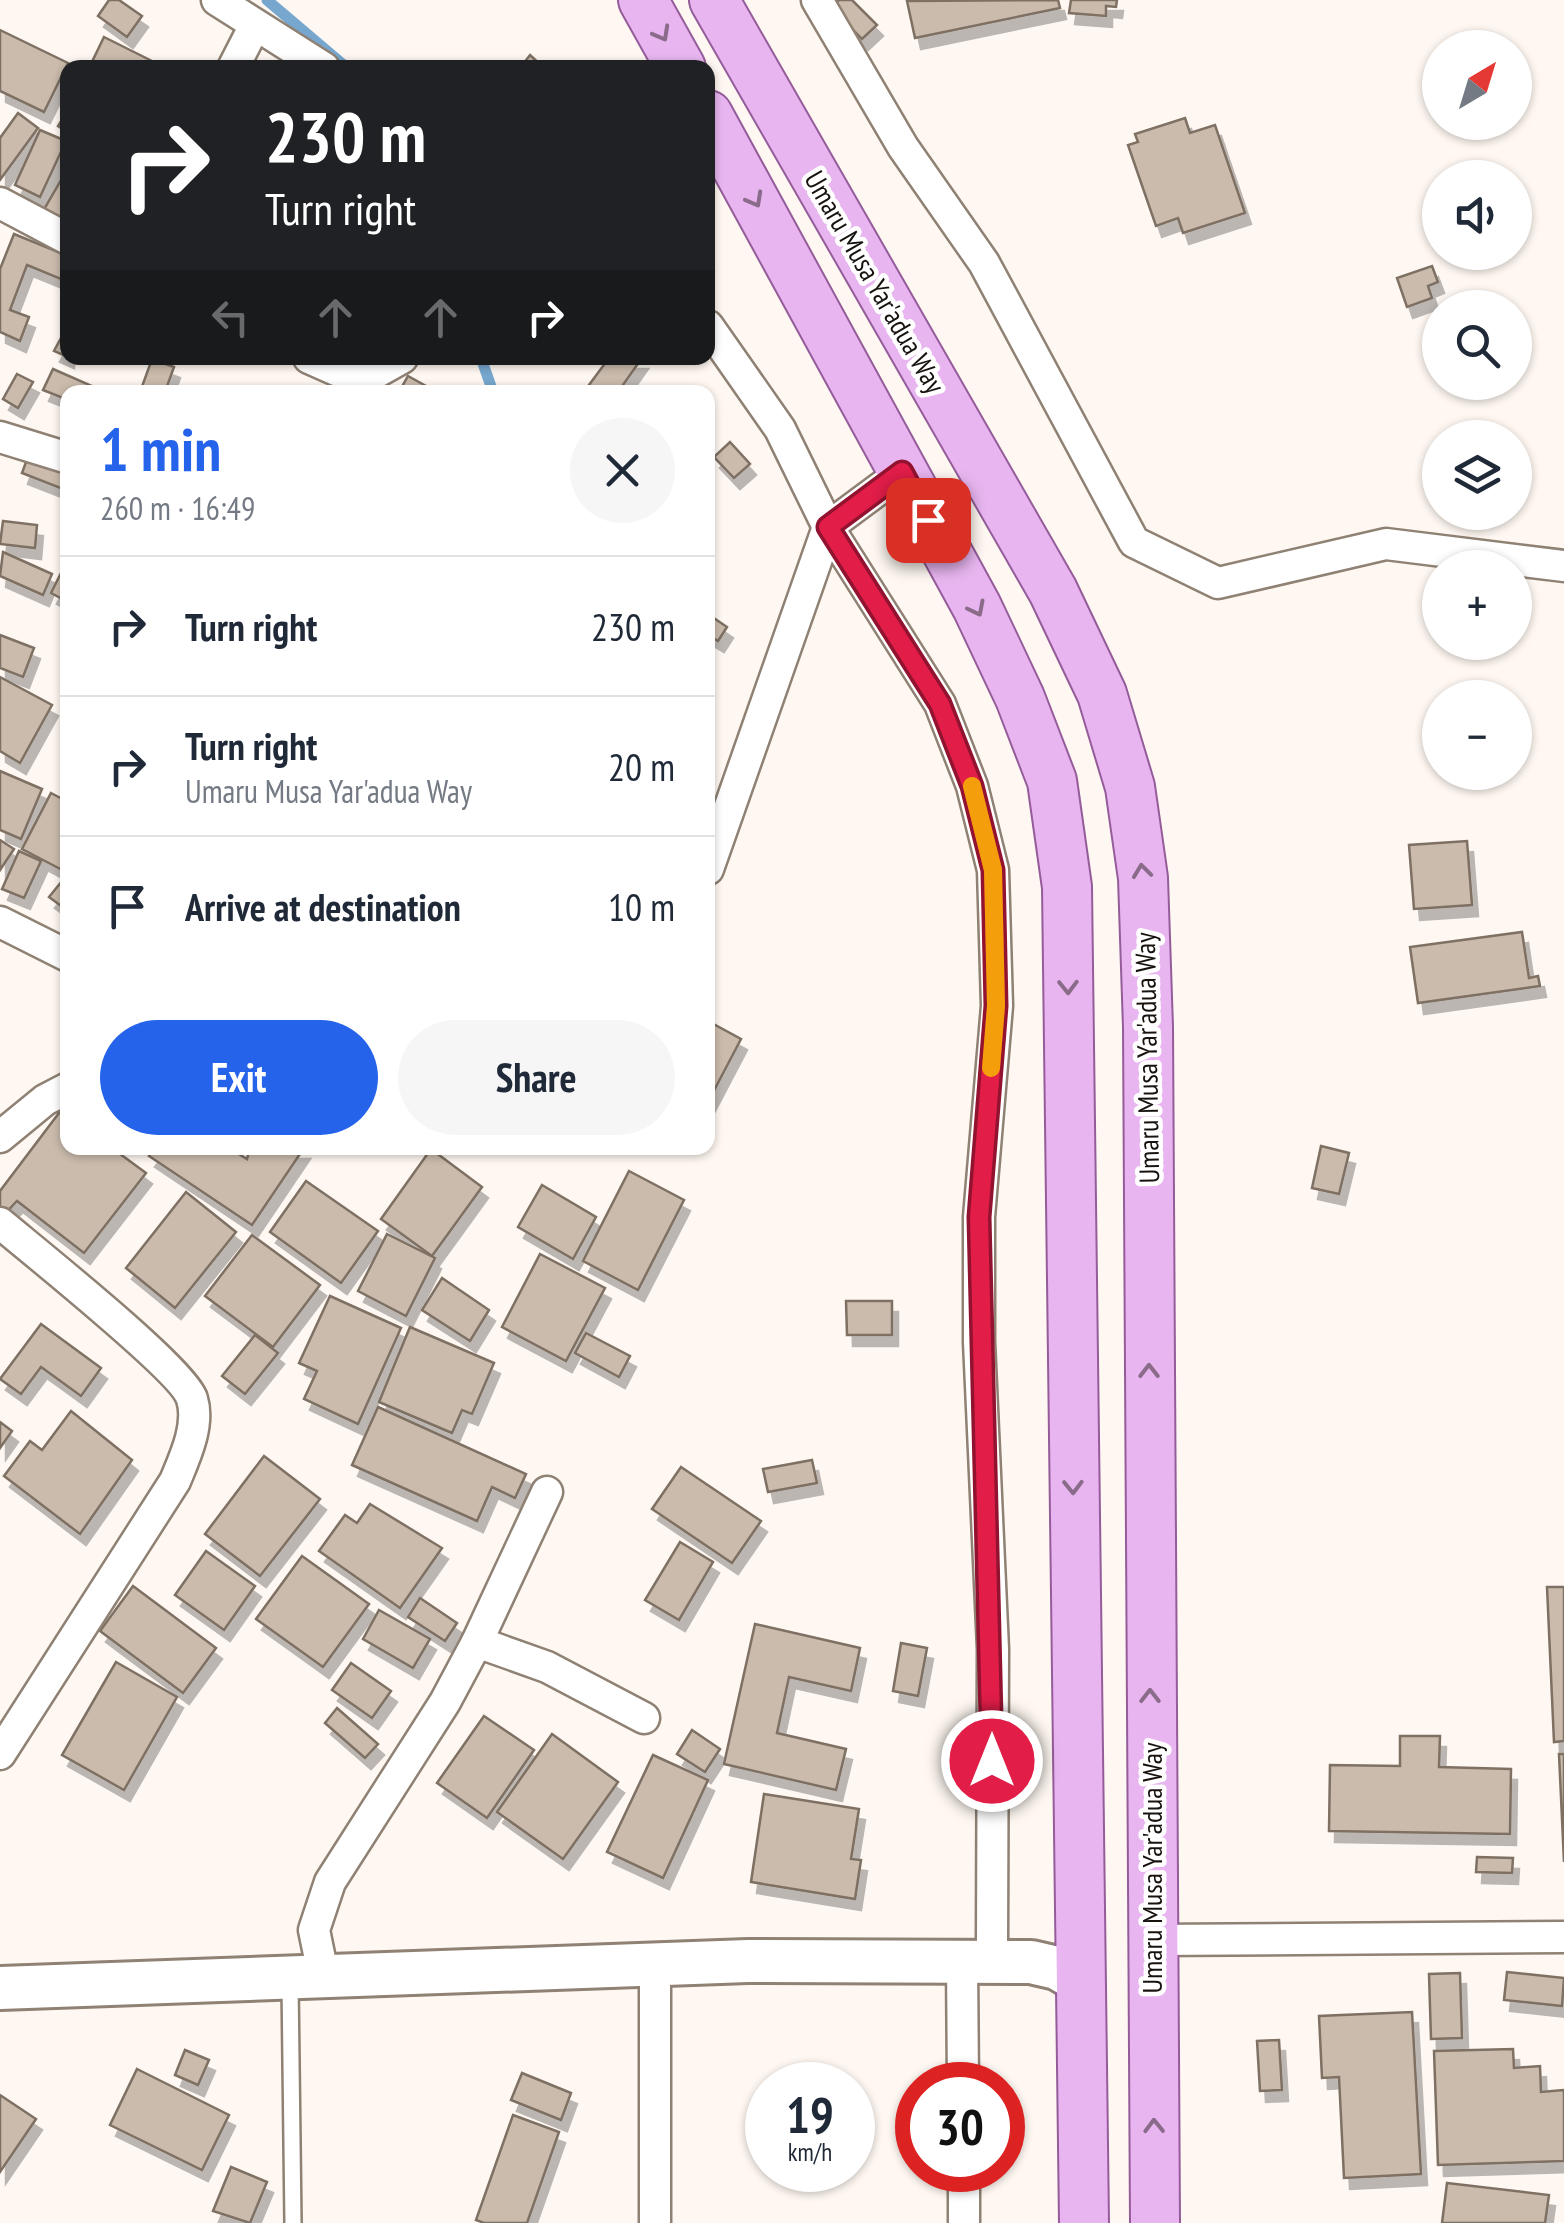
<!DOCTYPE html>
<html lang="en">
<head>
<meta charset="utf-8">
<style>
	body { margin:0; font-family:"PT Sans Narrow",sans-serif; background:#f6f6f7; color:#1f2937; height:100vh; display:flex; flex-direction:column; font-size:38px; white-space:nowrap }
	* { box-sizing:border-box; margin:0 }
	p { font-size:32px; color:#747a83 }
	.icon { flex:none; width:55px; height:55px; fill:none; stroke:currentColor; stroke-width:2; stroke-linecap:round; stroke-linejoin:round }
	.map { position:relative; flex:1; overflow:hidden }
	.panel { position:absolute; left:60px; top:385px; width:655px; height:770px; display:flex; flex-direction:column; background:#fff; border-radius:20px; box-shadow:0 2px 8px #0004 }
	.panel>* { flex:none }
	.top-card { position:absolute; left:60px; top:60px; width:655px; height:305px; border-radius:20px; box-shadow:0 2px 8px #0004; background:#202124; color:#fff; overflow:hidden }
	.needle { width:65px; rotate:38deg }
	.fabs { position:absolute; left:1422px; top:30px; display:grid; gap:20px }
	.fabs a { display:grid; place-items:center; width:110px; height:110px; border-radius:50%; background:#fff; box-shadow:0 2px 8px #0004; font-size:50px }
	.speed { position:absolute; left:745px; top:2062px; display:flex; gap:20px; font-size:50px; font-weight:700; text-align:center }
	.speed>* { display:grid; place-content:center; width:130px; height:130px; border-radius:50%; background:#fff; box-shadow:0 2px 8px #0004; line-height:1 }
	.speed small { font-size:25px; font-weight:400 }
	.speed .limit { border:15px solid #d22; background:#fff; color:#111 }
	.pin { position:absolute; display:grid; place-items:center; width:85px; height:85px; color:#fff; margin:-42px; border-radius:20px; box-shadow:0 5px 15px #0006 }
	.me { position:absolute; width:110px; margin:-55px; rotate:0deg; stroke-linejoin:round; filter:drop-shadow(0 0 8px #0008) }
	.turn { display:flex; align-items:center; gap:35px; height:210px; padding:0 40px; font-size:45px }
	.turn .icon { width:130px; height:130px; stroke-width:2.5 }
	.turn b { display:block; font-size:70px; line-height:85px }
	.lanes { display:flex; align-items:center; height:95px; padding:0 40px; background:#0003; justify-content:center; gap:50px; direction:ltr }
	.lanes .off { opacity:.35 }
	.round { display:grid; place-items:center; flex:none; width:105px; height:105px; border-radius:52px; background:#f6f6f7 }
	.headline { display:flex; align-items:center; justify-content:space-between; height:170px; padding:0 40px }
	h1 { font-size:60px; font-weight:800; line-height:75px; color:#2563eb }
	.cta { display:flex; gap:20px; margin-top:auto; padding:20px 40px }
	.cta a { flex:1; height:115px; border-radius:60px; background:#2563eb; color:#fff; font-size:40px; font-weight:800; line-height:115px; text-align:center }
	.cta a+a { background:#f6f6f7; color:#1f2937 }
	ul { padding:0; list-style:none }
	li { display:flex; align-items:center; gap:30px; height:140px; padding:0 40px; border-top:2px solid #e0e1e3 }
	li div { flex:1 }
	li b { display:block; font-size:38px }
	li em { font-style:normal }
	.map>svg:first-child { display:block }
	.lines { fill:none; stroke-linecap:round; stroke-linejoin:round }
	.stream { stroke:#77a7ce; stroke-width:11 }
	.building { fill:#cabbac; stroke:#7e7063; stroke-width:2.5; filter:url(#shadow) }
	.service-casing { stroke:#8f8173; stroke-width:20 }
	.minor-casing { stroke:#8f8173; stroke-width:35 }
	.secondary-casing { stroke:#8f8173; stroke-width:48 }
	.primary-casing { stroke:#955c9a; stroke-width:52 }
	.service { stroke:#fff; stroke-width:15 }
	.minor { stroke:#fff; stroke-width:30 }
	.secondary { stroke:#fff; stroke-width:42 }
	.primary { stroke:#e8b5f0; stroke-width:48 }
	.oneway { stroke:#8a6c8a }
	.route-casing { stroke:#92132f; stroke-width:25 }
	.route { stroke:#e11d48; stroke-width:18 }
	.slow { stroke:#f59e0b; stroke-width:18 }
	.labels { text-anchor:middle; stroke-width:9; stroke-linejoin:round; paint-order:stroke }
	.street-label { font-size:28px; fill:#17120d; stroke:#fff }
</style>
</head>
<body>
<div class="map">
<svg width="1564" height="2223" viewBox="0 0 1564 2223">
	<defs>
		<filter id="shadow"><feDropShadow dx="6" dy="11" stdDeviation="0" flood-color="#0004"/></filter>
	</defs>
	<rect width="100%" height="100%" fill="#fff8f2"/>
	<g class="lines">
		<g class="stream">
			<polyline points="267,0 347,68"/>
			<polyline points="481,358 493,392"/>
		</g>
	</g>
	<g class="building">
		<polygon points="109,0 119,0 142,16 127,37 98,16"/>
		<polygon points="839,0 852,0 877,25 862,39 831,7"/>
		<polygon points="1058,0 1060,8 915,38 907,1"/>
		<polygon points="1071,0 1117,0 1116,7 1106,6 1106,16 1069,13"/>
		<polygon points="0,30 68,63 44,112 0,91"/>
		<polygon points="104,37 164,67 163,68 89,68"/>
		<polygon points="530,55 544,68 520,68"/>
		<polygon points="68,110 68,132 58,126"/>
		<polygon points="18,113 38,128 0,180 0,138"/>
		<polygon points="1185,118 1190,133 1215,125 1245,213 1183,233 1178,218 1156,226 1128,145 1138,142 1135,134"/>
		<polygon points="40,130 66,141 40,197 15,185"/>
		<polygon points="68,168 68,225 43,211"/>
		<polygon points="14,234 68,256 68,282 27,265 10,310 29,317 20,341 0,332 0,269"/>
		<polygon points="1432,266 1438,282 1428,286 1432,298 1407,307 1397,278"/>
		<polygon points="68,325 68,357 54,351"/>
		<polygon points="609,358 642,358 618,392 600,392 589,385"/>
		<polygon points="152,359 174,367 165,392 140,392"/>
		<polygon points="53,369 92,386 89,392 68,392 68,400 43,390"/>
		<polygon points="17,374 33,382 18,408 3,399"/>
		<polygon points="408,376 437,392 399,392"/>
		<polygon points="730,442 750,464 734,478 714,457"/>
		<polygon points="30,451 68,465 68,491 22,473"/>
		<polygon points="3,521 37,525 35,548 0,544"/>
		<polygon points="3,552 52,574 43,595 0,576"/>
		<polygon points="68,559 68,602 51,593"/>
		<polygon points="708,614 727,627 718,641 708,635"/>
		<polygon points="0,635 34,648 23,677 0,668"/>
		<polygon points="0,677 52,705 20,763 0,751"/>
		<polygon points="0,771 42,789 21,839 0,830"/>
		<polygon points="51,793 68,802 68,873 22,849"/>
		<polygon points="0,840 14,849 0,870"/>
		<polygon points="1467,841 1472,905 1414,909 1409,845"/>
		<polygon points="19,851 41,861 24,898 2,889"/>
		<polygon points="67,875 68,875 68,911 49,897"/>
		<polygon points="1522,932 1529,978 1538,976 1540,986 1418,1003 1410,947"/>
		<polygon points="708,1021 741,1039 708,1102"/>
		<polygon points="62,1109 68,1113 68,1148 112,1148 146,1173 84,1253 17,1201 0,1219 0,1191"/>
		<polygon points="1321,1146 1349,1153 1339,1194 1312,1188"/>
		<polygon points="155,1148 229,1148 247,1159 250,1148 304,1148 252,1225 149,1156"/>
		<polygon points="431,1149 482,1187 432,1256 381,1219"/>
		<polygon points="629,1171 684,1200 638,1290 583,1261"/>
		<polygon points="306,1181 378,1231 341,1283 270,1232"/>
		<polygon points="542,1185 596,1217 573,1259 518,1227"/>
		<polygon points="186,1192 236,1232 175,1308 126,1268"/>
		<polygon points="387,1234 435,1258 406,1316 358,1291"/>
		<polygon points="252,1235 320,1285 273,1347 205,1296"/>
		<polygon points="540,1254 605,1288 566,1361 502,1327"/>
		<polygon points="442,1278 489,1310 470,1341 422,1310"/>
		<polygon points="330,1296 401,1328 358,1424 304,1399 317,1371 299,1363"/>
		<polygon points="846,1301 892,1301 892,1335 847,1335"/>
		<polygon points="41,1324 101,1368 81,1396 41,1367 21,1394 0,1379"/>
		<polygon points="410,1327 494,1363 472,1414 462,1410 452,1433 379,1402"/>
		<polygon points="586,1333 630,1356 619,1377 575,1353"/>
		<polygon points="255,1335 278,1353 245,1394 222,1376"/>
		<polygon points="378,1407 526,1474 515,1498 492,1487 477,1521 352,1465"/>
		<polygon points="71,1411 132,1460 80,1534 4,1476 30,1441 42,1450"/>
		<polygon points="0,1422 12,1431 0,1448"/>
		<polygon points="264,1456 320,1499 260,1576 205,1534"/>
		<polygon points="812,1460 817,1483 768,1492 763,1469"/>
		<polygon points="681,1467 761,1521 732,1563 652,1509"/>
		<polygon points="370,1504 442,1548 400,1608 319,1551 345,1515 357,1523"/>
		<polygon points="680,1542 713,1562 679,1620 645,1600"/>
		<polygon points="206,1551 255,1586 224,1630 175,1595"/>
		<polygon points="302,1556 369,1604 323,1667 256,1619"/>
		<polygon points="133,1586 216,1648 183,1693 100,1631"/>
		<polygon points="1547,1587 1564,1587 1564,1741 1554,1742"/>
		<polygon points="420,1598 457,1623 445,1641 408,1617"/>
		<polygon points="379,1610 430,1639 413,1668 363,1639"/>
		<polygon points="755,1624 860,1648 851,1691 789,1677 777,1733 846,1749 836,1790 724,1764"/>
		<polygon points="901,1643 927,1648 918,1696 893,1691"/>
		<polygon points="116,1662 177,1697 124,1790 62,1755"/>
		<polygon points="351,1663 391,1691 372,1718 332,1690"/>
		<polygon points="337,1708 378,1744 365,1758 325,1723"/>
		<polygon points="484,1716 534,1750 487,1818 437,1783"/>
		<polygon points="692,1730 720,1749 705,1772 677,1754"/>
		<polygon points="552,1734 618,1782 563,1859 497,1812"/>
		<polygon points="1400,1736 1440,1736 1439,1767 1511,1769 1510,1834 1329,1831 1330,1765 1400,1766"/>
		<polygon points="1559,1754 1564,1754 1564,1862"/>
		<polygon points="653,1755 708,1780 663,1878 607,1852"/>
		<polygon points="764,1794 859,1809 851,1859 861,1860 855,1899 751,1882"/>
		<polygon points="1477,1857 1513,1858 1512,1873 1476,1872"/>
		<polygon points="1507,1972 1564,1978 1562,2006 1504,2000"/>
		<polygon points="1460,1973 1462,2038 1431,2039 1429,1974"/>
		<polygon points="1412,2012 1421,2174 1344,2178 1339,2077 1322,2078 1319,2016"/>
		<polygon points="1279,2040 1282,2090 1260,2091 1257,2041"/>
		<polygon points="1513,2049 1514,2068 1540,2066 1541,2092 1564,2090 1564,2161 1438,2165 1434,2051"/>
		<polygon points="185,2050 209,2060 198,2085 175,2075"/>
		<polygon points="137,2069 229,2115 202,2170 110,2125"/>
		<polygon points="522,2073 571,2093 561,2120 511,2100"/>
		<polygon points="0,2095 36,2119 0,2172"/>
		<polygon points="513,2115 559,2132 527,2223 484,2223 476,2220"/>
		<polygon points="231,2167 267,2182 250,2223 213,2211"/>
		<polygon points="1447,2183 1549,2195 1545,2223 1442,2223"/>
	</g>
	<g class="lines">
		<g class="service-casing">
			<polyline id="service" points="290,1982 293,2223"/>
		</g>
		<g class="minor-casing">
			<g id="minor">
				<polyline points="217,0 324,68"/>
				<polyline points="817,0 903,147 984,263 1134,542 1218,583 1386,544 1564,566"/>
				<polyline points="233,68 255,25"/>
				<polyline points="0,203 68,239"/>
				<polyline points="708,326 780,429 828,527 902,472"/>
				<polyline points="309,358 361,381"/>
				<polyline points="361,381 402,358"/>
				<polyline points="0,437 68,458"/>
				<polyline points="708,869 828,527 940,704 972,786 993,870 997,1006 979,1217 979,1342 993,1649 992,1947"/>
				<polyline points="0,922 68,956"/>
				<polyline points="0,1137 45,1100 68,1088"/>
				<path d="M 0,1223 C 32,1250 184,1371 192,1399 C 200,1425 185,1457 175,1481 L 0,1754"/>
				<polyline points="477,1642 547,1492"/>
				<polyline points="1152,1940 1564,1937"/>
				<polyline points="320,1959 314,1930 330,1882 445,1702 477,1642 547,1667 644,1718"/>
				<polyline points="962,1962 963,2085"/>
				<polyline points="964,2170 964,2223"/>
				<polyline points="655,2223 655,1964"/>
			</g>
		</g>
		<g class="secondary-casing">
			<polyline id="secondary" points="0,1988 748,1961 1031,1962 1057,1968 1081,1982"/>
		</g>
		<g class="primary-casing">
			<g id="primary">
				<polyline points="643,0 681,68"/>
				<polyline points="714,0 1053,591 1102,694 1130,787 1143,878 1148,1027 1155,2223"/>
				<polyline points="708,115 977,607 1020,698 1052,781 1067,887 1084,2223"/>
			</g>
		</g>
		<use href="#service" class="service"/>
		<use href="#minor" class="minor"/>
		<use href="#secondary" class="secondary"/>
		<use href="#primary" class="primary"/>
	</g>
	<defs><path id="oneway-chevron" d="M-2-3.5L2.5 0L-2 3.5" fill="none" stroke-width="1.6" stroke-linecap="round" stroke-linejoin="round" transform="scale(2.5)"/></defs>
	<g class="oneway">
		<use href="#oneway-chevron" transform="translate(662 34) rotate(61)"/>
		<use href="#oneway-chevron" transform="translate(755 200) rotate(61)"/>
		<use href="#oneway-chevron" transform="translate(977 609) rotate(63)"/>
		<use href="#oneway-chevron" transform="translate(1142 871) rotate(-97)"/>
		<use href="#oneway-chevron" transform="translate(1068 987) rotate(89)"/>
		<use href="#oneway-chevron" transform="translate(1149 1371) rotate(-90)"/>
		<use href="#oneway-chevron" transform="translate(1073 1487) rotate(89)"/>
		<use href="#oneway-chevron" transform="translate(1150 1696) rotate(-90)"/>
		<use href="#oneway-chevron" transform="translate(1154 2126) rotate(-91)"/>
	</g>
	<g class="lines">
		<g class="route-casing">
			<polyline id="route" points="928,520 902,472 828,527 940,704 972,786 993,870 996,1006 979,1217 992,1761"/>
		</g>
		<use href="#route" class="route"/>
		<polyline class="slow" points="972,786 993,870 996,1006 991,1068"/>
	</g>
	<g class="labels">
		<g class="street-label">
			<text transform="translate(875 282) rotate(60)" y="10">Umaru Musa Yar'adua Way</text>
			<text transform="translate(1147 1058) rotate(-91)" y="10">Umaru Musa Yar'adua Way</text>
			<text transform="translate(1152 1868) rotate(-90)" y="10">Umaru Musa Yar'adua Way</text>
		</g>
	</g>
</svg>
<div class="fabs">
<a><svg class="needle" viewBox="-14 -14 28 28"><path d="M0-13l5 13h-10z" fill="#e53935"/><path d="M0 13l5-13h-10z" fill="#747a83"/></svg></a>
<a><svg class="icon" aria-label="sound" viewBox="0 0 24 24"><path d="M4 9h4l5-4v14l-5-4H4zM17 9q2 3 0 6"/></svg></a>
<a><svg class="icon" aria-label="search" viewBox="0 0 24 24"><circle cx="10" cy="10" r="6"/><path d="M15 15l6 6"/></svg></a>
<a><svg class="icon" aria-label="layers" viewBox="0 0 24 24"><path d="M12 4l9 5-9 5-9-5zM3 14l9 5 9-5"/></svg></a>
<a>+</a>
<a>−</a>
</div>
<div class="speed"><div>19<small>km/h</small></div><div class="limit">30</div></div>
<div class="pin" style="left:928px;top:520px;background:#d93025"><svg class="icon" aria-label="arrive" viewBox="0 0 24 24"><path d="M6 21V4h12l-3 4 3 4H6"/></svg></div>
<svg class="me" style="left:992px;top:1761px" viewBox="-20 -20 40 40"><circle r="17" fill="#e11d48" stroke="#fff" stroke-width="3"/><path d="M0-11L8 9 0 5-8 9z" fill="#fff"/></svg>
<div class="top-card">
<div class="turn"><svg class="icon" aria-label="right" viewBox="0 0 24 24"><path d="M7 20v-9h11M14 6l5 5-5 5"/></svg><div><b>230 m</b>Turn right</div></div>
<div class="lanes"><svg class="icon off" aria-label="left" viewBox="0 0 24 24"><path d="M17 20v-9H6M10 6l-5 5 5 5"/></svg><svg class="icon off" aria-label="ahead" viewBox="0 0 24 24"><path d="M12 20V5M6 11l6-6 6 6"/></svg><svg class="icon off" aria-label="ahead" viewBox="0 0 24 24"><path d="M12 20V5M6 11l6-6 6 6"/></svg><svg class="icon" aria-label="right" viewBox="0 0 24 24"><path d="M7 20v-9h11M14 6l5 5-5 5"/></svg></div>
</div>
<section class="panel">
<div class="headline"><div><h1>1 min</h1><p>260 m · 16:49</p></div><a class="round"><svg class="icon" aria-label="close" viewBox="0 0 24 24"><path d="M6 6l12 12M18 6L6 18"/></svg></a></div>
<ul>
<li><svg class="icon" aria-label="right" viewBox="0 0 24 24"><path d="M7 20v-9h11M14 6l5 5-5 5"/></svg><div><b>Turn right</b></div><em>230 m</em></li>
<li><svg class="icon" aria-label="right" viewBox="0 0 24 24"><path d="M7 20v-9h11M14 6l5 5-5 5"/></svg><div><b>Turn right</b><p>Umaru Musa Yar'adua Way</p></div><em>20 m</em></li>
<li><svg class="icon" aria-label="arrive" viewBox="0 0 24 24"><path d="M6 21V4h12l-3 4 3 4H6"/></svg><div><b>Arrive at destination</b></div><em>10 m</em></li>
</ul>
<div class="cta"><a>Exit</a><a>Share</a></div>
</section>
</div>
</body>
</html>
